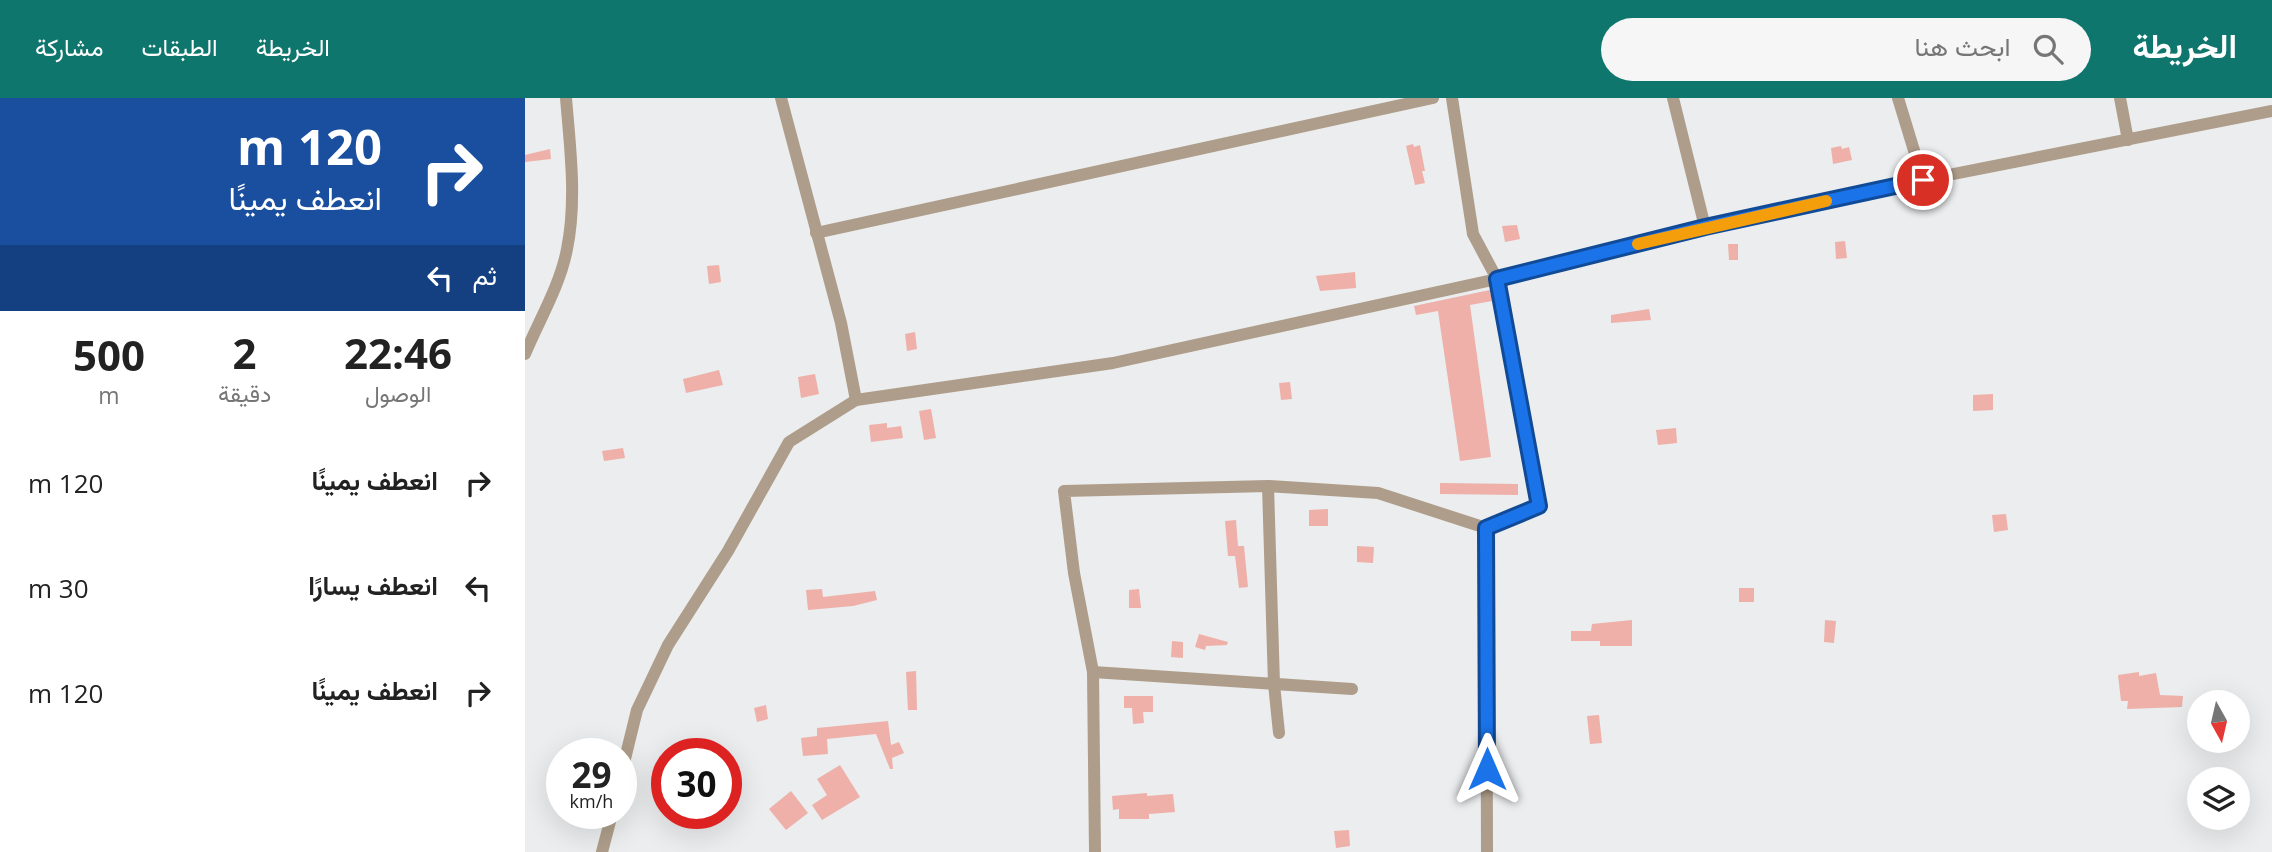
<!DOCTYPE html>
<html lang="ar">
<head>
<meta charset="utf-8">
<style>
	body { margin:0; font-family:"Open Sans",Vazirmatn,sans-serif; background:#f6f6f6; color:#222; direction:rtl; height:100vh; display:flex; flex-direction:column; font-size:26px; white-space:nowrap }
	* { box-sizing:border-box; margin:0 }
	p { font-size:23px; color:#767676 }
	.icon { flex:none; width:38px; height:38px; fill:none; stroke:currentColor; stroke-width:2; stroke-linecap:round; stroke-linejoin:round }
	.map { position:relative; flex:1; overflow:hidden; direction:ltr }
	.drawer { display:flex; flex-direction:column; background:#fff; width:525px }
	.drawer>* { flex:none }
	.guide { background:#1a4fa0; color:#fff; overflow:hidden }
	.needle { width:46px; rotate:172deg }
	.tools { position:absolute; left:1662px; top:592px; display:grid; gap:14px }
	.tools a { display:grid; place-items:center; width:63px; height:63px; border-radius:50%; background:#fff; box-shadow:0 7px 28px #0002; font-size:35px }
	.speed { position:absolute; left:21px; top:640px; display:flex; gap:14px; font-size:35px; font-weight:700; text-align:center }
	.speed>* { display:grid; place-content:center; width:91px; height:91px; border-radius:50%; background:#fff; box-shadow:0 7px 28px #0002; line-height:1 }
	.speed small { font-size:18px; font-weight:400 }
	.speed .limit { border:10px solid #d22; background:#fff; color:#111 }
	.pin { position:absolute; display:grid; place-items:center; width:60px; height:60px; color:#fff; margin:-30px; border:4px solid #fff; border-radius:50%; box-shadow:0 2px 7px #0007 }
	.me { position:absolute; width:77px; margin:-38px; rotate:0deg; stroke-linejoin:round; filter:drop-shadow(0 0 5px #0008) }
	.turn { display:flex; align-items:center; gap:24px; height:147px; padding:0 28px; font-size:32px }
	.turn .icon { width:91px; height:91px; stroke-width:2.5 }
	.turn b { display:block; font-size:49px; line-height:60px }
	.then { display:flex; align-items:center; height:66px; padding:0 28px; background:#0003; gap:14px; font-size:26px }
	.eta { display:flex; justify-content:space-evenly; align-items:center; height:119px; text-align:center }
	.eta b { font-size:42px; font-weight:700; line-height:49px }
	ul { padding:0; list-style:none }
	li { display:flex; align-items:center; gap:21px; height:105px; padding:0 28px }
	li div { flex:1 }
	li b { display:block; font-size:26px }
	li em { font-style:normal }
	header { display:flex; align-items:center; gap:42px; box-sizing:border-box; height:98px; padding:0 35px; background:#0f766e; color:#fff }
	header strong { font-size:33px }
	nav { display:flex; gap:38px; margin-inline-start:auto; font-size:24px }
	.search { width:490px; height:63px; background:#f6f6f6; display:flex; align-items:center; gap:18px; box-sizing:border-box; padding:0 24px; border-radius:38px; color:#767676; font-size:26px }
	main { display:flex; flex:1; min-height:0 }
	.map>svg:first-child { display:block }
	.building { fill:#eeb0a9 }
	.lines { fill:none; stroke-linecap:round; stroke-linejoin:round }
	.minor { stroke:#ae9d8a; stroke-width:12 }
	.route-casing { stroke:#114b97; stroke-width:18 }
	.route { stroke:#1a73e8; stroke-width:12 }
	.slow { stroke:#f59e0b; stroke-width:12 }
</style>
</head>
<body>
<header>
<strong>الخريطة</strong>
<div class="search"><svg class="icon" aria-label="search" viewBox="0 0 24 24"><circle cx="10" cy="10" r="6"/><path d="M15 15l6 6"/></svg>ابحث هنا</div>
<nav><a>الخريطة</a><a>الطبقات</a><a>مشاركة</a></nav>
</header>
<main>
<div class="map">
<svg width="1747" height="754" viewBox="0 0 1747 754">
	<rect width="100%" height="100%" fill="#ebedee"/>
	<g class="building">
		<polygon points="888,46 889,49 895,47 900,73 897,73 900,85 890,87 881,48"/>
		<polygon points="1316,48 1317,51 1324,49 1327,62 1308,66 1306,50"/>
		<polygon points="25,51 26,61 0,64 0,57"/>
		<polygon points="992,127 995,141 980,144 977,128"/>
		<polygon points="1320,143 1322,160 1311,161 1310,144"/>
		<polygon points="1203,146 1213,146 1213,162 1204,162"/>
		<polygon points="194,167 196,184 184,186 182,168"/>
		<polygon points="830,174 831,190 795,193 791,178"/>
		<polygon points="965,192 967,203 945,207 966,359 935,363 913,213 891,217 889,208"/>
		<polygon points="1124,211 1126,222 1086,225 1086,217"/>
		<polygon points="390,234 392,251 382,253 380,236"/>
		<polygon points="194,272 198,287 161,295 158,281"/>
		<polygon points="290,276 294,296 276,300 273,279"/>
		<polygon points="765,284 767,301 756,302 754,285"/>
		<polygon points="1468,296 1468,312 1448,313 1448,297"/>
		<polygon points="406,311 411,340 399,342 394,313"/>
		<polygon points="362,325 362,330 376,328 378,340 346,344 344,327"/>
		<polygon points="1151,330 1152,345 1133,347 1131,332"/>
		<polygon points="98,350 100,360 79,363 77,353"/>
		<polygon points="915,385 993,386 993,397 915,396"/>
		<polygon points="803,411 803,428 784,428 784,412"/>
		<polygon points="1481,416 1483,432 1469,434 1467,417"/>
		<polygon points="711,422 713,448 719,448 723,489 714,490 710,458 703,458 700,423"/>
		<polygon points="832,448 849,449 848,465 832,464"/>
		<rect x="1214" y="490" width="15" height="14"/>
		<polygon points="297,491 298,499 350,493 352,502 328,508 283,512 281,492"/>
		<polygon points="614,491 616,510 604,510 604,492"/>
		<polygon points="1107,522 1107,548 1075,548 1075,543 1046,543 1046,533 1066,533 1067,526"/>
		<polygon points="1300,522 1311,523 1309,545 1299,544"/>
		<polygon points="674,536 703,544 702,547 681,548 680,552 670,549"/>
		<polygon points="647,543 658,544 658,560 646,559"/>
		<polygon points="391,573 392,612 383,612 381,574"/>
		<polygon points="1614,574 1614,578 1631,575 1635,597 1658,598 1657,609 1602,611 1603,603 1596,603 1593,577"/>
		<polygon points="599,598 628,598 628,614 618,614 619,625 608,626 607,610 599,610"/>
		<polygon points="241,607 243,621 232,624 229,610"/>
		<polygon points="1074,617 1077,645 1065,646 1062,618"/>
		<polygon points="363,623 366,647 374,644 379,655 367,660 368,671 365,671 351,636 302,641 303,656 278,658 276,640 292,638 292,630"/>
		<polygon points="315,667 335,699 297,722 287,707 302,697 292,681"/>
		<polygon points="266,693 283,715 261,732 244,711"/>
		<polygon points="622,695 622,698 648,696 650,714 624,716 624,721 594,721 594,711 588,712 587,698"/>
		<polygon points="824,732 825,748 811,750 809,733"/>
	</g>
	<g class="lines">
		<g class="minor">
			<polyline points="256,0 316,225 331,302"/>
			<polyline points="1148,0 1180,129"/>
			<polyline points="1373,0 1398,82"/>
			<polyline points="1595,0 1603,42"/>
			<polyline points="291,135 908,0"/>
			<path d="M 0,256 C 14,222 35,188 42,151 C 52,102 45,49 41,0"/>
			<polyline points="743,388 749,586 754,635"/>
			<polyline points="961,430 962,754"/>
			<polyline points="568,574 827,591"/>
			<polyline points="96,677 112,612 143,547 203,453 264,344 331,302 588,265 972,181 1180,129 1398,82 1747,13"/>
			<polyline points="77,754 87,716"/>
			<polyline points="570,754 568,574 549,475 539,393 743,388 853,395 961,430 1014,408 972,181 948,136 927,0"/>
		</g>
	</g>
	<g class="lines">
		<g class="route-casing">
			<polyline id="route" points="962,671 961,430 1014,408 972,181 1180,129 1398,82"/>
		</g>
		<use href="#route" class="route"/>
		<polyline class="slow" points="1113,146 1301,103"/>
	</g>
</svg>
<div class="tools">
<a><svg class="needle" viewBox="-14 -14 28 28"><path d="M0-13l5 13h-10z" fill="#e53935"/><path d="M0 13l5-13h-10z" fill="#767676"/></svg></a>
<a><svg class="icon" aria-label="layers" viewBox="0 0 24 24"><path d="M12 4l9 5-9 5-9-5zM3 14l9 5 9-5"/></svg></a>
</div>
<div class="speed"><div>29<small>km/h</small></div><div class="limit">30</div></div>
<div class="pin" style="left:1398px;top:82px;background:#d93025"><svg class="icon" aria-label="arrive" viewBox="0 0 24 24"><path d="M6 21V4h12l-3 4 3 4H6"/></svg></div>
<svg class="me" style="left:962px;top:671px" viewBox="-20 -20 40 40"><path d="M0-17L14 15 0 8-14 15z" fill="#1a73e8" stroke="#fff" stroke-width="4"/></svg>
</div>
<section class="drawer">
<div class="guide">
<div class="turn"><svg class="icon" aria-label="right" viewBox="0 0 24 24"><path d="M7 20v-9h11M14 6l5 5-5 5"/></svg><div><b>120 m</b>انعطف يمينًا</div></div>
<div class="then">ثم<svg class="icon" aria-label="left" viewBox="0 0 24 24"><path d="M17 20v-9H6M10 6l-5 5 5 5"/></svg></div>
</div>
<div class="eta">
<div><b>22:46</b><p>الوصول</p></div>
<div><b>2</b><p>دقيقة</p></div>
<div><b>500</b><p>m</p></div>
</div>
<ul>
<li><svg class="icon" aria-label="right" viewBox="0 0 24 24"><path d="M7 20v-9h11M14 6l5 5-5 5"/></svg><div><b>انعطف يمينًا</b></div><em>120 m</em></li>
<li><svg class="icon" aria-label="left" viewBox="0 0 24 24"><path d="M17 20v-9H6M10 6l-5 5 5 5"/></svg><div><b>انعطف يسارًا</b></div><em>30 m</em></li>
<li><svg class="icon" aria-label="right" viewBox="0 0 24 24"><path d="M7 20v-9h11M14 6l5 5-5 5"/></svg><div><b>انعطف يمينًا</b></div><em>120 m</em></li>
</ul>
</section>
</main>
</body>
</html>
